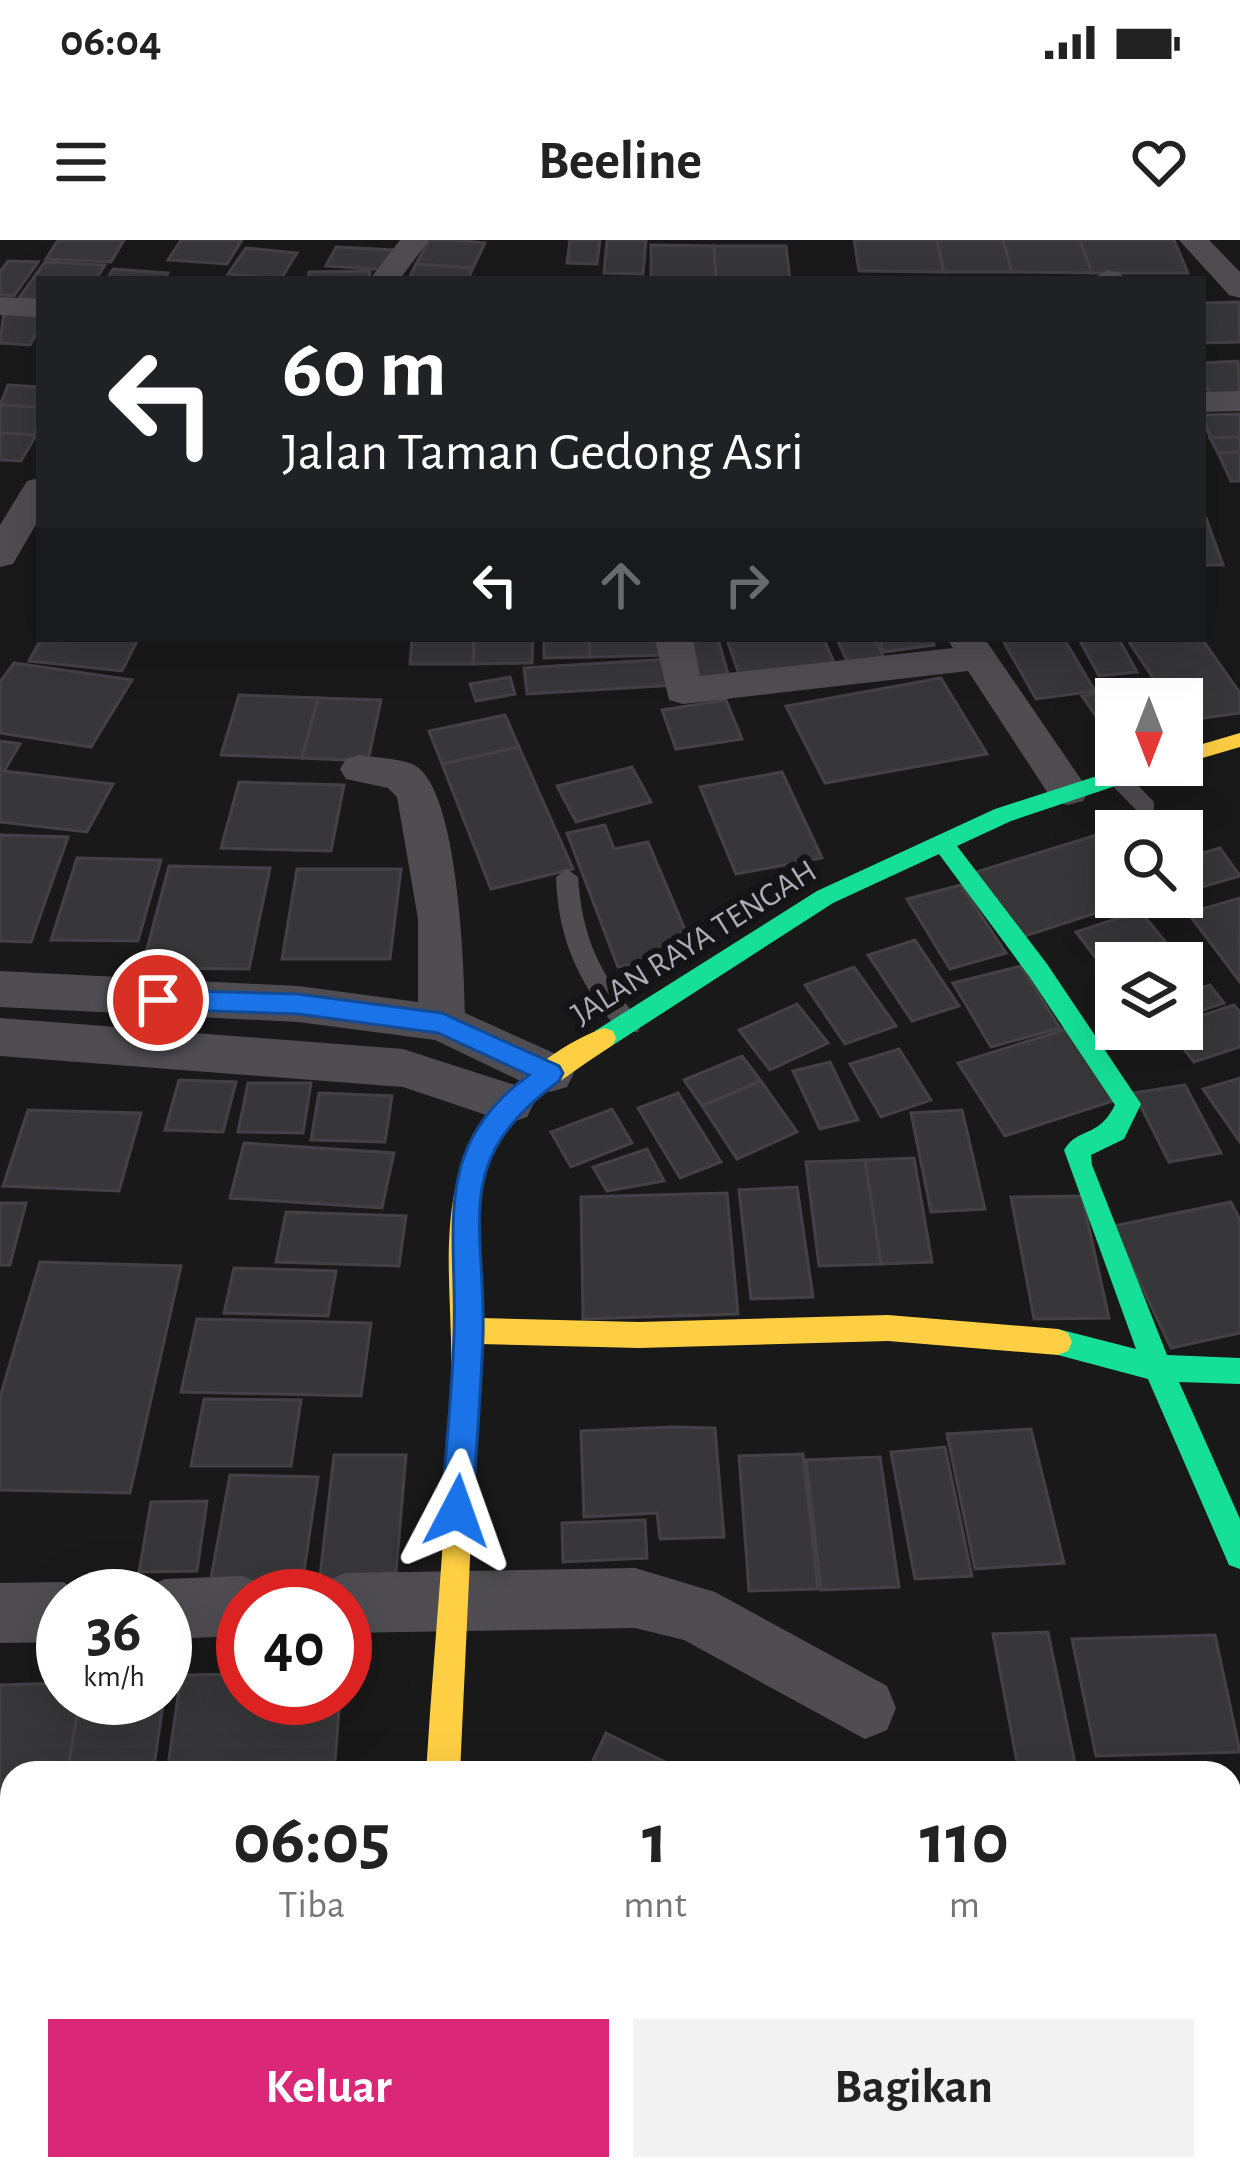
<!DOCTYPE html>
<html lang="id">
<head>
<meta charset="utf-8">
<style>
	body { margin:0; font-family:"Alegreya Sans",sans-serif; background:#f2f2f2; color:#222; height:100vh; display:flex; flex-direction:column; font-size:45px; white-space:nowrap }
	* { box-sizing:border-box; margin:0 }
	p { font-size:39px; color:#767676 }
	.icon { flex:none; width:66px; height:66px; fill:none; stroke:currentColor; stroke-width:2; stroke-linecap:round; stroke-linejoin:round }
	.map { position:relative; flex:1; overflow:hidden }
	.sheet { position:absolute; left:0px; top:1521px; width:1242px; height:420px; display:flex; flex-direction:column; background:#fff; border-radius:36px 36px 0 0; box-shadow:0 12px 48px #0002 }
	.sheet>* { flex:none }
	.top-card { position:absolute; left:36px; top:36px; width:1170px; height:366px; border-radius:0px; box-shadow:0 12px 48px #0002; background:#202124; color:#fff; overflow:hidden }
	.needle { width:78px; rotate:180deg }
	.tools { position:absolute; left:1095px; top:438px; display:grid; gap:24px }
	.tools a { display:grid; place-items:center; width:108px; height:108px; border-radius:0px; background:#fff; box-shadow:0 12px 48px #0002; font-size:60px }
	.speed { position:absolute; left:36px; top:1329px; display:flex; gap:24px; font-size:60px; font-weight:700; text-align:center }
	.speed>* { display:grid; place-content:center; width:156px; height:156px; border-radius:50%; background:#fff; box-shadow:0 12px 48px #0002; line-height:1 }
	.speed small { font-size:30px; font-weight:400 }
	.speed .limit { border:18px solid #d22; background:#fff; color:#111 }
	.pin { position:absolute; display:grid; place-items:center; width:102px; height:102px; color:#fff; margin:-51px; border:6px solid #fff; border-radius:50%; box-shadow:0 3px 12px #0007 }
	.me { position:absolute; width:132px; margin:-66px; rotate:4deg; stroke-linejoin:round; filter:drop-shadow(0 0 9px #0008) }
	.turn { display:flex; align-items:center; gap:42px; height:252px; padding:0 48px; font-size:54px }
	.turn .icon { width:156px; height:156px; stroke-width:2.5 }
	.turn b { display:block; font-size:84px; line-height:102px }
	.lanes { display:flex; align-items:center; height:114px; padding:0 48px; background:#0003; justify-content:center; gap:60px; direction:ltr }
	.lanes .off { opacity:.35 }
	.eta { display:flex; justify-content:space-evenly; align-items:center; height:204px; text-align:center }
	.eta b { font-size:72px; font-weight:700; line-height:84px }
	.button { display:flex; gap:24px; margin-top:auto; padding:24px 48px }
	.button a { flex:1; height:138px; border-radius:0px; background:#db2777; color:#fff; font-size:48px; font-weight:700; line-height:138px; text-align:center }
	.button a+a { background:#f2f2f2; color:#222 }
	.status { display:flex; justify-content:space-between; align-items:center; height:84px; padding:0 60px; background:#fff; direction:ltr }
	.status svg { height:33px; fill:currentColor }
	header { display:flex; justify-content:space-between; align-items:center; height:156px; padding:0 48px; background:#fff; font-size:54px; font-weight:700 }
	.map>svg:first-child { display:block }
	.building { fill:#373739; stroke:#434145; stroke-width:3 }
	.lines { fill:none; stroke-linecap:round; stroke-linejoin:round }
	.lane { fill:#4f4d52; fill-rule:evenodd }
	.street { fill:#4f4d52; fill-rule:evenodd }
	.fast { fill:#16e098; fill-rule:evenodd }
	.slow { fill:#ffcf43; fill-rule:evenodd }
	.route { fill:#1a73e8; stroke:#114b97; stroke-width:3 }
	.labels { text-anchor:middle; stroke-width:12; stroke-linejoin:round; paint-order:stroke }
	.street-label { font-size:33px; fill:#aeabb9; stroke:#141315 }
</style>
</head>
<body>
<div class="status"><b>06:04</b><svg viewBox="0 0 49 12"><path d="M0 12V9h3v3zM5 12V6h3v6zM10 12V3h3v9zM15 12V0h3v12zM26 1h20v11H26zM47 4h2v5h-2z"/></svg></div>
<header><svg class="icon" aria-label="menu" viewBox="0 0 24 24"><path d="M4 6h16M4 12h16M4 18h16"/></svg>Beeline<svg class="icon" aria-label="heart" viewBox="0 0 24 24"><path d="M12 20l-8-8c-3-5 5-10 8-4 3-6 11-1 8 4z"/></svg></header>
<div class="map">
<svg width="1240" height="1941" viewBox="0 0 1240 1941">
	<rect width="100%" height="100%" fill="#191919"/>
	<g class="building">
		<polygon points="58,0 124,0 111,22 46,19"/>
		<polygon points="181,0 242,0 227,24 168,20"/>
		<polygon points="429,0 454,0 485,3 473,28 416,24"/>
		<polygon points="570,0 600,0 597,24 567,23"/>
		<polygon points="607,0 646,0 643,34 604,33"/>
		<polygon points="854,0 937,0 944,32 859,31"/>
		<polygon points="937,0 1003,0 1012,32 944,32"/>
		<polygon points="1003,0 1080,0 1092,33 1012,32"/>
		<polygon points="1080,0 1174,0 1188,33 1092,33"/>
		<polygon points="651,5 714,6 716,39 651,39"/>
		<polygon points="714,6 786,6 790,39 716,39"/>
		<polygon points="336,7 394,10 386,30 326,26"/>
		<polygon points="246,8 297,13 281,39 228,34"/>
		<polygon points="8,21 38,22 14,56 0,55 0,32"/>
		<polygon points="45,22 105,25 96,39 39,39 39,60 19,58"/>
		<polygon points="416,24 473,28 468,39 409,38"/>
		<polygon points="113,29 168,33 164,39 107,39"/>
		<polygon points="370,31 369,39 308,39 309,32"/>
		<polygon points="1239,62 1240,102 1203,103 1203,63"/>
		<polygon points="4,72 39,73 39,89 30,105 0,103"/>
		<polygon points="1238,121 1240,158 1214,160 1203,142 1203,123"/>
		<polygon points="8,145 39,147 39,167 0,165"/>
		<polygon points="0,165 39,167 36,195 0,193"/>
		<polygon points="1240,174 1240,197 1210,198 1203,175"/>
		<polygon points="0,193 36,195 21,221 0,220"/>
		<polygon points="1240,197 1240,212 1218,213 1210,198"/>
		<polygon points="1240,212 1240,241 1231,241 1218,213"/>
		<polygon points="1203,277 1206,278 1223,325 1203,325"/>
		<polygon points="41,399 138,399 122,431 29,421"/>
		<polygon points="412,399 474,399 473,424 410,424"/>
		<polygon points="474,399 533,399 532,423 473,424"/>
		<polygon points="544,399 589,399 590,417 544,418"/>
		<polygon points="589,399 669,399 671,415 590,417"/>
		<polygon points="718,399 730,441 690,445 679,403"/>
		<polygon points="824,399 838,432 742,443 727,400"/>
		<polygon points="837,399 875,399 887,425 851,430"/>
		<polygon points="879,399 931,399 934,405 884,412"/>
		<polygon points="1002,399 1064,399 1095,451 1036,459"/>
		<polygon points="1079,399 1119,399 1137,432 1099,436"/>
		<polygon points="1127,399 1202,399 1240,453 1240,473 1182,481 1182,459 1167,459"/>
		<polygon points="670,419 675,445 527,454 524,428"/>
		<polygon points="14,423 132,440 91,507 0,493 0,442"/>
		<polygon points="510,437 515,454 476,461 470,444"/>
		<polygon points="941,438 987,514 825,543 786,466"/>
		<polygon points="1146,444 1158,459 1116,459 1116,499 1112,499 1082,456"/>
		<polygon points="239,455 318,458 302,518 221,515"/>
		<polygon points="318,458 381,460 368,521 302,518"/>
		<polygon points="726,460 742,499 676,509 662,470"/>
		<polygon points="505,475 519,507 442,524 429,491"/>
		<polygon points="0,501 20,504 4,531 113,544 87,592 0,582"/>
		<polygon points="519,507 573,629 491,649 442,524"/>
		<polygon points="632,527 651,562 576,582 557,546"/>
		<polygon points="782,532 822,618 736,634 700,547"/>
		<polygon points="239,542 344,545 331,611 221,608"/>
		<polygon points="605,585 614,609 648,602 694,711 618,727 567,593"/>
		<polygon points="1103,593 1116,607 1116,657 1145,657 1013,700 973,633"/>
		<polygon points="0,595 68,597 31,702 0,701"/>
		<polygon points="1220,608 1240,636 1188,651 1182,643 1182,619"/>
		<polygon points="77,618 161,620 138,701 51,700"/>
		<polygon points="169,626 270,628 249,729 142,728"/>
		<polygon points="297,629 401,629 390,719 282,719"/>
		<polygon points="961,645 1006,713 950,729 907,659"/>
		<polygon points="1240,658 1240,742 1188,673"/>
		<polygon points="1140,671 1168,705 1102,726 1076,692"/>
		<polygon points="915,700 959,766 912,781 868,715"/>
		<polygon points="1021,726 1060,788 991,807 953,743"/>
		<polygon points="854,727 896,786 845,804 805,745"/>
		<polygon points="1210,745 1224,763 1182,777 1182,755"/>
		<polygon points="797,764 828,803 770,830 739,790"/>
		<polygon points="1234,765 1240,772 1240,807 1194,822 1168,789 1182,789 1182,782"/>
		<polygon points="1070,788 1119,859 1005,896 958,823"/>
		<polygon points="899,809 931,860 881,877 850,824"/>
		<polygon points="742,816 761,841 702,866 684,840"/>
		<polygon points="830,822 858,880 820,889 793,831"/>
		<polygon points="1240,838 1240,902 1203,849"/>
		<polygon points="179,840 236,842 223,892 165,890"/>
		<polygon points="761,841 797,892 737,919 702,866"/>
		<polygon points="248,843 311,843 303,893 238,892"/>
		<polygon points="1185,845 1221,913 1169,922 1134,853"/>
		<polygon points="319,853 392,856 385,902 311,900"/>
		<polygon points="678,853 721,922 680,938 638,868"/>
		<polygon points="612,869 632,903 571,927 551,892"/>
		<polygon points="28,870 141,873 119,951 3,946"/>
		<polygon points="962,870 985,969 931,972 911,873"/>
		<polygon points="244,903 394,913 382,968 230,958"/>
		<polygon points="647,909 664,941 607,951 593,927"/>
		<polygon points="914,918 932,1022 881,1024 865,920"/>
		<polygon points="865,920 881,1024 819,1026 806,922"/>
		<polygon points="797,947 813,1057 751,1059 739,950"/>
		<polygon points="727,953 738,1074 583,1079 581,957"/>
		<polygon points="1082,956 1109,1078 1034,1079 1011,957"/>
		<polygon points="1231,962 1240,980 1240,1093 1171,1108 1113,986"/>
		<polygon points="0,963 26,963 10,1025 0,1025"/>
		<polygon points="286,972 406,976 399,1026 276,1022"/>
		<polygon points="40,1022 181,1026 130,1253 0,1250 0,1157"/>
		<polygon points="234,1028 336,1031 328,1076 224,1073"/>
		<polygon points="197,1079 371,1083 361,1156 181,1152"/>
		<polygon points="204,1159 301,1160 291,1226 191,1226"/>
		<polygon points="672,1187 715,1188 724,1297 660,1299 657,1273 584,1277 581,1191"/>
		<polygon points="1031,1189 1064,1323 975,1329 947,1194"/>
		<polygon points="945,1207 972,1336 915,1339 891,1212"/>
		<polygon points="803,1214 818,1349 749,1351 739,1216"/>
		<polygon points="334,1215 406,1215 395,1345 319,1345"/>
		<polygon points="880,1217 899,1347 821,1350 806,1220"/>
		<polygon points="230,1235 318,1237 302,1345 210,1343"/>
		<polygon points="207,1261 197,1331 139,1332 151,1262"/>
		<polygon points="645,1280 647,1318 563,1322 562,1283"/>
		<polygon points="1048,1392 1077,1533 1019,1533 993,1394"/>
		<polygon points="1215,1395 1240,1512 1096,1516 1072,1399"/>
		<polygon points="243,1434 243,1458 340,1458 334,1533 167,1533 181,1435"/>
		<polygon points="63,1443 63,1458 80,1458 67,1533 12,1533 12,1576 0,1577 0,1445"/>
		<polygon points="80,1458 164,1458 153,1533 67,1533"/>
		<polygon points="606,1493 688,1533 587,1533"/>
		<polygon points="1230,1552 1240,1552 1240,1686 1230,1687"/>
		<polygon points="10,1594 12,1814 0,1814 0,1660"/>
		<polygon points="1230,1719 1240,1719 1240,1798 1230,1756"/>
		<polygon points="12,1869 12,1929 227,1929 226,1941 1,1941"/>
		<rect x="522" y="1929" width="105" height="12"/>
		<rect x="696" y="1929" width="68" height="12"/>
		<polygon points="880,1929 978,1929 979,1941 881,1941"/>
		<polygon points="1004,1929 1094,1929 1095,1941 1005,1941"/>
		<polygon points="1120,1929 1223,1929 1225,1941 1122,1941"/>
	</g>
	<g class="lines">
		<g class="lane">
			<polygon points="1116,529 1124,531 1154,562 1154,572 1138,572 1108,541 1105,536"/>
			<path d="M 567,629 L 578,637 C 582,696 599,734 638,778 L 641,785 L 638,792 L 620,792 C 579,744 558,700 556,637 Z"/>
		</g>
		<g class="street">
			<polygon points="400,0 429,0 400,39 370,39"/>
			<polygon points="1179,0 1209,0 1240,32 1240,58 1229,55"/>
			<polygon points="1107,30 1120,33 1125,39 1092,39"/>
			<polygon points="0,57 39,59 39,77 0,75"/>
			<polygon points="1240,151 1240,171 1203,172 1203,152"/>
			<polygon points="39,238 39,279 13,324 0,327 0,285 27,241"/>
			<polygon points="655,399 693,399 700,436 953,408 947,399 985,399 1089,551 1083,561 1068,565 1053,561 968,431 683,464 669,460"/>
			<path d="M 360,515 C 376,518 402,518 416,526 C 458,553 464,724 465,773 L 567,819 L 574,833 L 567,847 L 550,852 L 533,847 L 435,800 L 298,782 L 0,767 L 0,731 L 298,746 L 418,762 L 418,679 L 397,557 L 388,548 L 346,539 L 340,529 L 346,519 Z"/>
			<polygon points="0,778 403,809 527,849 534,863 527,877 510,883 403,847 0,816"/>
			<polygon points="635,1328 715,1352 887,1446 896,1468 887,1490 865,1499 684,1400 635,1388 345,1393 345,1356 318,1356 324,1342 345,1333"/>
			<polygon points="243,1336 264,1345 269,1356 243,1356 243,1396 165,1399 165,1356 140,1356 144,1348 165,1339"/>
			<polygon points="63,1342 87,1356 63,1356 63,1402 0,1403 0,1343"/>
		</g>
		<path class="fast" d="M 1131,525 L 1166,525 L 1163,530 L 1011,581 L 957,606 L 1047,724 L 1141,864 L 1124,899 L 1091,915 L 1092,925 L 1167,1115 L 1240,1118 L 1240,1144 L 1179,1142 L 1240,1279 L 1240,1329 L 1229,1325 L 1148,1139 L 1058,1115 L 1048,1111 L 1044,1102 L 1048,1093 L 1058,1089 L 1136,1109 L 1064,910 C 1079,886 1098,899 1115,865 L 1029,736 L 939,614 L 833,663 L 613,805 L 595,805 L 592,798 L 595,791 L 817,651 L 995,569 Z"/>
		<g class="slow">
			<polygon points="1240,493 1240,507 1182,524 1182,510"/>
			<path d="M 604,788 L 613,791 L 616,798 L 613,805 C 479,892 471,920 479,1078 L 639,1082 L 888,1075 L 1058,1089 L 1068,1093 L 1072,1102 L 1068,1111 L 1058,1115 L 888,1101 L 639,1108 L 480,1104 L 460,1533 L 426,1533 C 434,1402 448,1272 451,1141 C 454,1062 436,980 469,906 C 489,859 556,804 604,788 Z"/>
			<rect x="405" y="1929" width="38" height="12"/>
		</g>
	</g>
	<path class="route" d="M 158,750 L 298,754 L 442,773 L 559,826 L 563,833 L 559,841 C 449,922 486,980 483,1096 C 481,1154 476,1213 472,1271 L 468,1281 L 457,1286 L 446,1281 L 441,1271 C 446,1212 452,1154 454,1095 C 458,991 429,907 529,835 L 438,793 L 298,774 L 158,769 L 146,760 Z"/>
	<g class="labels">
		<g class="street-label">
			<text transform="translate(693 701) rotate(-32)" y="12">JALAN RAYA TENGAH</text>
		</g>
	</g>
</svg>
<div class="tools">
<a><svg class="needle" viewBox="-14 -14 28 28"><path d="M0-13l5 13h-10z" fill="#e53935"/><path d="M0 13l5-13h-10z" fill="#767676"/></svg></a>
<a><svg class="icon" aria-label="search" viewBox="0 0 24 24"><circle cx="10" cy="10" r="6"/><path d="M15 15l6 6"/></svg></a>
<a><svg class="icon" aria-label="layers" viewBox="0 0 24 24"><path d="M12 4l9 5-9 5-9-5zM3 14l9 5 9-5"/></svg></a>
</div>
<div class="speed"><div>36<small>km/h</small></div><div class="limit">40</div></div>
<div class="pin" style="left:158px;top:760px;background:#d93025"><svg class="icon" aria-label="arrive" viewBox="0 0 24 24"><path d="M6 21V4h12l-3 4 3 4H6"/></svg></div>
<svg class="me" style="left:457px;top:1271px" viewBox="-20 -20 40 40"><path d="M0-17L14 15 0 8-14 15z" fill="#1a73e8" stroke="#fff" stroke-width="4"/></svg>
<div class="top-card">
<div class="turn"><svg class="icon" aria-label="left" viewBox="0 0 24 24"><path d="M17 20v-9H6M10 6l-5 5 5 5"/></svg><div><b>60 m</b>Jalan Taman Gedong Asri</div></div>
<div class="lanes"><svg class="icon" aria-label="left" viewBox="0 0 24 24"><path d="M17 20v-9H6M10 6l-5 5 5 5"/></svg><svg class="icon off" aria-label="ahead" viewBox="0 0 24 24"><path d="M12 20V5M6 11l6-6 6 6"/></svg><svg class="icon off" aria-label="right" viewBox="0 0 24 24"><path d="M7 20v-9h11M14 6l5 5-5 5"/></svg></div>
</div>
<section class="sheet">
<div class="eta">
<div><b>06:05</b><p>Tiba</p></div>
<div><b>1</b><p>mnt</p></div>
<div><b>110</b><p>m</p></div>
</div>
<div class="button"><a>Keluar</a><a>Bagikan</a></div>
</section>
</div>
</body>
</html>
